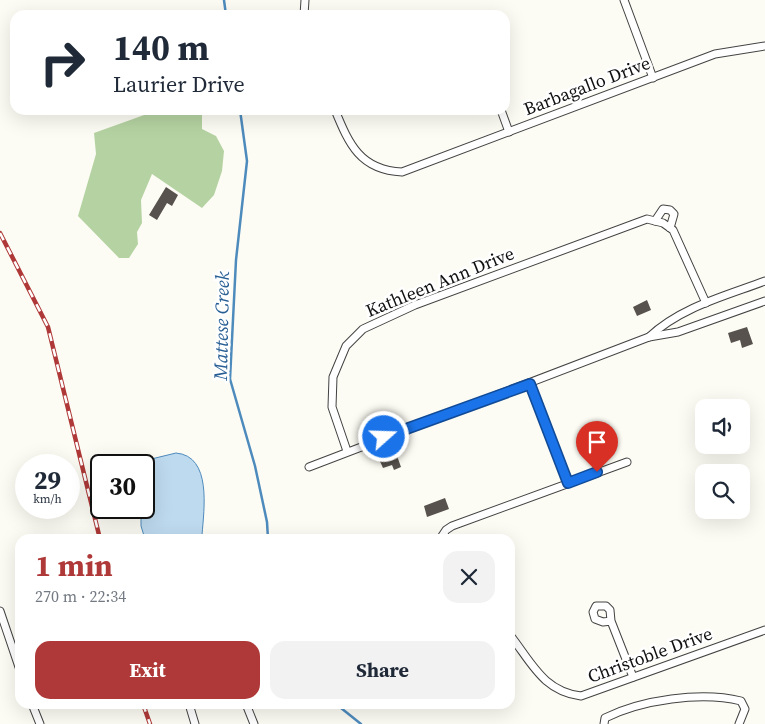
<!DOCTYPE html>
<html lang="en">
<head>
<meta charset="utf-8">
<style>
	body { margin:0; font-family:"Source Serif 4",serif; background:#f2f2f3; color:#1f2937; height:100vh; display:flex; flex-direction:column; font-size:19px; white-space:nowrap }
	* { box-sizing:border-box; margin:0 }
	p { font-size:16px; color:#747a83 }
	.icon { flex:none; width:28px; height:28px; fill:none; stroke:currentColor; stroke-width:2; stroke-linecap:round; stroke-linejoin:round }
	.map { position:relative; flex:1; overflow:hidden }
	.sheet { position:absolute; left:15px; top:534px; width:500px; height:175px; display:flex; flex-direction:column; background:#fff; border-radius:15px; box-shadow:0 5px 20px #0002 }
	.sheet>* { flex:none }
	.banner { position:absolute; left:10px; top:10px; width:500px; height:105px; border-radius:15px; box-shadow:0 5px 20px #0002; background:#fff; color:#1f2937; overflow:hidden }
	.tools { position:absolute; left:695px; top:399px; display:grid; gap:10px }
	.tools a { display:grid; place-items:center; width:55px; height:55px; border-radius:10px; background:#fff; box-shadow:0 5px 20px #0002; font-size:25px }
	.speed { position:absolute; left:15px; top:454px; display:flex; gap:10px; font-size:25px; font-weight:700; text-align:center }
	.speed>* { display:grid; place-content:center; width:65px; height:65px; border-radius:50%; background:#fff; box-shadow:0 5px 20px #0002; line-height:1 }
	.speed small { font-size:12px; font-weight:400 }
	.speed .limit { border:2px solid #111; border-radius:8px; background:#fff; color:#111 }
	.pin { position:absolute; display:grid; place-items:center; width:42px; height:42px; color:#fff; margin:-51px -21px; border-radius:50% 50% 50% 0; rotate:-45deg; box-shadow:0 0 5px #0007 }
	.pin .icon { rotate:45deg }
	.me { position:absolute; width:55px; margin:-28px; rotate:70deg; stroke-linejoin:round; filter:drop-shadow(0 0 4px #0008) }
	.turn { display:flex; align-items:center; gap:18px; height:105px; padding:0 20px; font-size:22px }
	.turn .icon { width:65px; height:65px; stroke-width:2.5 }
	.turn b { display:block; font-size:35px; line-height:42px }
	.round { display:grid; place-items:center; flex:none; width:52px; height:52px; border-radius:15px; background:#f2f2f3 }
	.head { display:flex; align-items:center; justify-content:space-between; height:85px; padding:0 20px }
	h1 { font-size:30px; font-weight:700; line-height:38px; color:#af3938 }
	.primary-button { display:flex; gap:10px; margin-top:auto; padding:10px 20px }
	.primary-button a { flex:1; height:58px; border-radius:15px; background:#af3938; color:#fff; font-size:20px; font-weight:700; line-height:58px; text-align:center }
	.primary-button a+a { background:#f2f2f3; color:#1f2937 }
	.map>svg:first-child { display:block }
	.forest { fill:#b5d3a2 }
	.water { fill:#bedaef; stroke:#4e8bbd }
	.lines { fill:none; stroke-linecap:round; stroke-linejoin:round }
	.stream { stroke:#4e8bbd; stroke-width:2.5 }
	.building { fill:#57524d }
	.minor-casing { stroke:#434343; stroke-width:9 }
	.minor { stroke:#fff; stroke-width:7 }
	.rail-casing { stroke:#af3938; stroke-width:4.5 }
	.rail { stroke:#fff; stroke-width:2.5; stroke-dasharray:8; stroke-linecap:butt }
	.route-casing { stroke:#114b97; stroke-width:12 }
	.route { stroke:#1a73e8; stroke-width:9 }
	.labels { text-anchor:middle; stroke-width:5; stroke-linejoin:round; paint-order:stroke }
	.street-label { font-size:18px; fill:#101010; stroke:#fff }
	.water-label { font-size:19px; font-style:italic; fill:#275e93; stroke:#fff }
</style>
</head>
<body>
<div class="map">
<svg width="765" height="724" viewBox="0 0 765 724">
	<rect width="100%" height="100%" fill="#fdfcf4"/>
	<polygon class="forest" points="158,110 202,110 202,129 216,136 224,151 222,171 214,195 202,208 152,174 141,200 142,223 137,232 138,244 129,258 119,258 78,216 96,154 94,133"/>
	<path class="water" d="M 176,453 C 212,456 204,509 202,535 L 199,539 L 145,539 L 141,526 L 141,508 L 144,508 L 144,465 L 141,465 L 143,461 Z"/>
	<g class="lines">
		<g class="stream">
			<polyline points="224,0 226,15"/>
			<polyline points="240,110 247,161 236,260 230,379 255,466 267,522 268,539"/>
			<polyline points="336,704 361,724"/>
		</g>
	</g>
	<g class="building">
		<polygon points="166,187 178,195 172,206 167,203 157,220 149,215"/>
		<polygon points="647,300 651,310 637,316 633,307"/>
		<polygon points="747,327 753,344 742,348 740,340 731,343 728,333"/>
		<polygon points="396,453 401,467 394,470 392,465 383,468 379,459"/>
		<polygon points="445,498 449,509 427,517 424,506"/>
	</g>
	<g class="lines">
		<g class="minor-casing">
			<g id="minor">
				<polyline points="624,0 653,78"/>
				<polyline points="304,15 305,0"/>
				<path d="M 335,110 C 349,144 360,170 402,172 L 715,54 L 765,46"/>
				<polyline points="501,110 509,132"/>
				<polyline points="655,221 663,209 670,210 674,214 670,228"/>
				<path d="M 649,337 C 681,307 725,296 765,281"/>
				<polyline points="530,384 568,483"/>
				<polyline points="347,451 332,407 333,377 346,346 363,329 415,305 647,219 663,223 673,230 706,303"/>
				<polyline points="309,467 649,337 678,332 765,301"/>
				<polyline points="440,539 446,530 452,526 627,462"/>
				<polyline points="0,611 20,670"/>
				<polyline points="611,621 603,622 595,619 593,612 596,606 606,606 610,610 611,621 633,677"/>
				<path d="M 510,635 C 532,663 543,691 581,696 L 765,630"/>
				<polyline points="32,704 40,724"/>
				<polyline points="189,704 195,724"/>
				<polyline points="246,704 254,724"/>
				<path d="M 604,724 L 605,718 C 641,700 701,691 741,701 L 745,709 L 739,724"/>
			</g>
		</g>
		<use href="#minor" class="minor"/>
		<g class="rail-casing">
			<g id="rail">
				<polyline points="0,233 48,327 100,539"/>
				<polyline points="143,704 150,724"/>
			</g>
		</g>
		<use href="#rail" class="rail"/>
	</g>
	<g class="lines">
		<g class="route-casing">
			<polyline id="route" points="384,437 530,384 568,483 597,472"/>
		</g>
		<use href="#route" class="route"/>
	</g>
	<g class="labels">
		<g class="street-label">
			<text transform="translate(587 86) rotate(-21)" y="6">Barbagallo Drive</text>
			<text transform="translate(440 282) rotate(-22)" y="6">Kathleen Ann Drive</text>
			<text transform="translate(650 655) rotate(-20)" y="6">Christoble Drive</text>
		</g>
		<g class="water-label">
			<text transform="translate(221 326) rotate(-89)" y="7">Mattese Creek</text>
		</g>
	</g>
</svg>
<div class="tools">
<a><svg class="icon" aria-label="sound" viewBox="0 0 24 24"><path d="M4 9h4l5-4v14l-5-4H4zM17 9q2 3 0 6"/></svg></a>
<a><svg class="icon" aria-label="search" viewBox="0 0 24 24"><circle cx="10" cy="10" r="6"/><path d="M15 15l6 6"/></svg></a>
</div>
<div class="speed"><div>29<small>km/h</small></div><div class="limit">30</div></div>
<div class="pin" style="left:597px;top:472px;background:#d93025"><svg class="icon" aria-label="arrive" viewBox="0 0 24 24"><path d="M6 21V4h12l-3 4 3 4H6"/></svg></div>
<svg class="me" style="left:384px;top:437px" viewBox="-20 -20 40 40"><circle r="17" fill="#1a73e8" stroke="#fff" stroke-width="3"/><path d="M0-11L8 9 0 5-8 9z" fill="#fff"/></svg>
<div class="banner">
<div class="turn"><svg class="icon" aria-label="right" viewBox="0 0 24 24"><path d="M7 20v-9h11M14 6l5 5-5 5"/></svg><div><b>140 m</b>Laurier Drive</div></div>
</div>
<section class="sheet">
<div class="head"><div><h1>1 min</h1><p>270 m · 22:34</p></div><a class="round"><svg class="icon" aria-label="close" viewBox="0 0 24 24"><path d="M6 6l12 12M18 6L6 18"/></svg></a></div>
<div class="primary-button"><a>Exit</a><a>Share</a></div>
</section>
</div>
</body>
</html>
